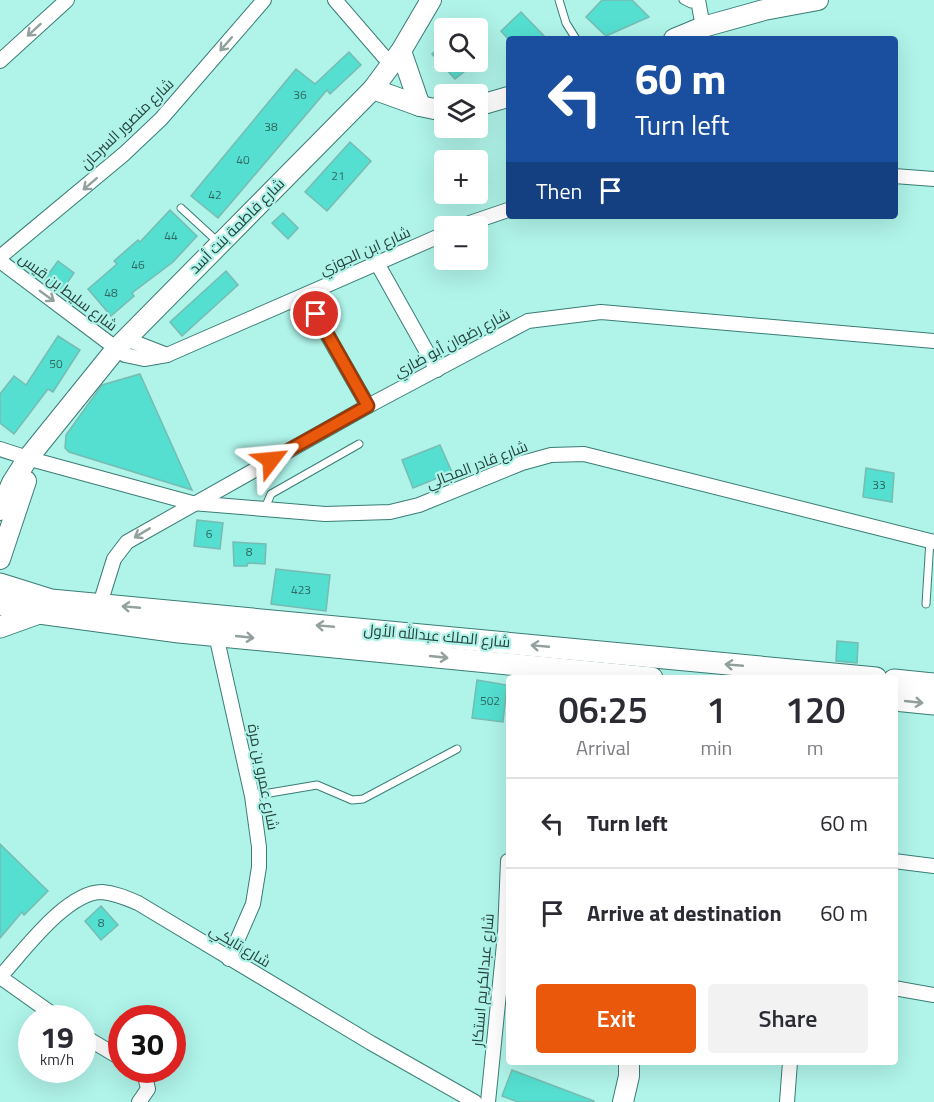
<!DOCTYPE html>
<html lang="en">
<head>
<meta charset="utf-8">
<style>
	body { margin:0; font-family:"Titillium Web",Cairo,sans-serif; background:#f2f2f3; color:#2b2b33; height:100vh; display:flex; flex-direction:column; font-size:22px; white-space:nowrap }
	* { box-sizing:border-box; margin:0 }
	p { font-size:20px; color:#7c7c81 }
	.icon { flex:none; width:33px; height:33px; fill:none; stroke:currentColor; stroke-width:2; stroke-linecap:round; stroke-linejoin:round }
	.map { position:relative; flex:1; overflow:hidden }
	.drawer { position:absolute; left:506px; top:675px; width:392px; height:390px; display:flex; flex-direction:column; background:#fff; border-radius:6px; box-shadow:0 6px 24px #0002 }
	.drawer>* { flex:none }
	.guide { position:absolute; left:506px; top:36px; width:392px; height:183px; border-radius:6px; box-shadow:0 6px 24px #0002; background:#1a4fa0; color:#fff; overflow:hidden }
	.tools { position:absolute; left:434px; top:18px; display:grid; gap:12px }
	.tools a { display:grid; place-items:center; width:54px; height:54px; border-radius:6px; background:#fff; box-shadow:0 6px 24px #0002; font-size:30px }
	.speed { position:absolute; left:18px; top:1005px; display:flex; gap:12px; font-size:30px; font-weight:700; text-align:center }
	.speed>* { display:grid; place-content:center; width:78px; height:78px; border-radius:50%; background:#fff; box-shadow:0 6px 24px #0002; line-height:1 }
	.speed small { font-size:15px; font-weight:400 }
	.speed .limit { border:9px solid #d22; background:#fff; color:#111 }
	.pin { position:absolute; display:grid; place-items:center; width:51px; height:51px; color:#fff; margin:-26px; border:3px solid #fff; border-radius:50%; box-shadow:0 2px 6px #0007 }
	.me { position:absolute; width:66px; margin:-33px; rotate:61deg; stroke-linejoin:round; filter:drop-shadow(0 0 4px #0008) }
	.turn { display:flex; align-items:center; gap:21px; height:126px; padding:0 30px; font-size:27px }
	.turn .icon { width:78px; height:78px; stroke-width:2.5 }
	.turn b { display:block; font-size:42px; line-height:51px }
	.then { display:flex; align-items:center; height:57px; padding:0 30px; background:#0003; gap:12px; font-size:22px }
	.eta { display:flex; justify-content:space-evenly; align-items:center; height:102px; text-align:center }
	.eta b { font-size:36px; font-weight:600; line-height:42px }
	.action { display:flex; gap:12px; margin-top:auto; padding:12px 30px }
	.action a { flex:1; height:69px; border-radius:6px; background:#ea580c; color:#fff; font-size:24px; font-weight:600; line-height:69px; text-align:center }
	.action a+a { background:#f2f2f3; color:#2b2b33 }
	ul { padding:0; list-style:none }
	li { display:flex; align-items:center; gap:18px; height:90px; padding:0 30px; border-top:2px solid #e1e1e2 }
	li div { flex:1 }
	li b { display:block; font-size:22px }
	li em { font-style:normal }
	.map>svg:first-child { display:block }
	.building { fill:#54dfd0; stroke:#78bbb2; stroke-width:1.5 }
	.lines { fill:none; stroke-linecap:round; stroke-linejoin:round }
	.lane-casing { stroke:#3a7d75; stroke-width:9 }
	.street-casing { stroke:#3a7d75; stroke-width:16 }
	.secondary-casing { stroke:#3a7d75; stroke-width:22 }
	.primary-casing { stroke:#3a7d75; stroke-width:23 }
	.lane { stroke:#fff; stroke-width:7 }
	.street { stroke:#fff; stroke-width:14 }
	.secondary { stroke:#fff; stroke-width:20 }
	.primary { stroke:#fff; stroke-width:21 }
	.oneway { stroke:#92a09e }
	.route-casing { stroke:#983908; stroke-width:15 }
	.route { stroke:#ea580c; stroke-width:10 }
	.labels { text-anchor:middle; stroke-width:4.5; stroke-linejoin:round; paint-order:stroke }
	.number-label { font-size:12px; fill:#316862 }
	.street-label { font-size:15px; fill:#25413d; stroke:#aff3e9 }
</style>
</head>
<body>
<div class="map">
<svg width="934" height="1102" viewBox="0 0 934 1102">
	<rect width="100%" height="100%" fill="#aff3e9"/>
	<g class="building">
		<polygon points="602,0 632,0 649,17 606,36 586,17"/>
		<polygon points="521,12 547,39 508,39 501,31"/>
		<polygon points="444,43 444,62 456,62 465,71 455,79 432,54"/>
		<polygon points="349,52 361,65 330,94 327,90 218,218 191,196 296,69 315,84"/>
		<polygon points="350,142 371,161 327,211 305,192"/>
		<polygon points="170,210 197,236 173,262 132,293 134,296 111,316 88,289 117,264 114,261 138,240 140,242"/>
		<polygon points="283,213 298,228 288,239 272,223"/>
		<polygon points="58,261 74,273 61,292 44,280"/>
		<polygon points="226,271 238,285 182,336 170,322"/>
		<polygon points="58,336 80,350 53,392 48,389 14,434 0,423 0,394 14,376 26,385"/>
		<polygon points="140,374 192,490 69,452 65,448 66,435 102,385"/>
		<polygon points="440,445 452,472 413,488 402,460"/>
		<polygon points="866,468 894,473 892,502 863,497"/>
		<polygon points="197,520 223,523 220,549 194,546"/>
		<polygon points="233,542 266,544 265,564 248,563 247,566 234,566"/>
		<polygon points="276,569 330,575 326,611 271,604"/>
		<polygon points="837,641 858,643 857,663 836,661"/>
		<polygon points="477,680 507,685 503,722 472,718"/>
		<polygon points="0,844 48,891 24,915 22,912 0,938"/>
		<polygon points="101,906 118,925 101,940 85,921"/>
		<polygon points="512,1070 594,1101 594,1102 518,1102 502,1096"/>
	</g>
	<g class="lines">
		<g class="lane-casing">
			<g id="lane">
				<polyline points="559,0 566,23 576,39"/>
				<polyline points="683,0 691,4 699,2"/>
				<polyline points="181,208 218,242"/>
				<polyline points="265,508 271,494 359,444"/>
				<polyline points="926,604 930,540"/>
				<polyline points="252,796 317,785 352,800 363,799 457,749"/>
			</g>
		</g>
		<g class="street-casing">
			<g id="street">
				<polyline points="335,0 392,66"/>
				<polyline points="698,0 703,27"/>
				<polyline points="0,61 67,0"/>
				<polyline points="894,176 934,179"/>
				<polyline points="461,226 508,210"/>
				<polyline points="0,257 124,154 161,119 264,0"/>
				<polyline points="0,261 125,355 144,359 167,355 444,234"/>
				<polyline points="377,263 437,370"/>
				<polyline points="305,296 368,406"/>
				<polyline points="126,339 167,355"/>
				<polyline points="0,449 34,460 192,503 325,514 390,512 419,505 522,463 551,455 584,454 934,542"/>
				<polyline points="100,604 114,559 127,542 368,406 528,321 601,312 934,341"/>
				<polyline points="216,635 252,796 259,847 259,867 253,904 229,959"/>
				<polyline points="894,861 934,866"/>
				<path d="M 0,977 C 23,952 66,892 102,892 C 115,893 126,898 138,903 L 371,1043 L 475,1102"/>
				<polyline points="0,977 58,1018"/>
				<polyline points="894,988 934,995"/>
				<polyline points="82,1035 122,1059"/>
				<polyline points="137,1070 145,1076 148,1089 139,1102"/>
				<polyline points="488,1102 505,934 508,861"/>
				<polyline points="787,1102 790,1062"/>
			</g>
		</g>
		<g class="secondary-casing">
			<g id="secondary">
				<polyline points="674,39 703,27 764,10 818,0"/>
				<polyline points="401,51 420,106"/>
				<polyline points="373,89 420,106 444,111"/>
				<polyline points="477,106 508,97"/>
				<polyline points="0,510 12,483 28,458 116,349 373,89 401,51 431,0"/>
				<polyline points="0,559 26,481"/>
				<polyline points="623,1102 629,1076 629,1062"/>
			</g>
		</g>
		<g class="primary-casing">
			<g id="primary">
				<polyline points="0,584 51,600 876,678"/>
				<polyline points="0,604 39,613 179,632 652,678"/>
				<polyline points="0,627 39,613"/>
				<polyline points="894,680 934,684"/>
				<polyline points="894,700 934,704"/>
			</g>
		</g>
		<use href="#lane" class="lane"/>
		<use href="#street" class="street"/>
		<use href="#secondary" class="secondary"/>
		<use href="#primary" class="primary"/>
	</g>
	<defs><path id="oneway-shaft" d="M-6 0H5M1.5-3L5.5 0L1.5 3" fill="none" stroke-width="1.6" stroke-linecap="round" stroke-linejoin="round" transform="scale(1.5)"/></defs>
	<g class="oneway">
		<use href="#oneway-shaft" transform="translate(34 30) rotate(138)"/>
		<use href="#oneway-shaft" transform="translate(226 44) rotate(131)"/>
		<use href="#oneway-shaft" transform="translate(90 184) rotate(139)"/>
		<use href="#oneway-shaft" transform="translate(47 296) rotate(36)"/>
		<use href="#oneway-shaft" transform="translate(142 533) rotate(149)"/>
		<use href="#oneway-shaft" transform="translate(131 607) rotate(-175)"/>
		<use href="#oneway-shaft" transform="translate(325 626) rotate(-175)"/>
		<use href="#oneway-shaft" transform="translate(245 637) rotate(6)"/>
		<use href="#oneway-shaft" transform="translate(540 646) rotate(-175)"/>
		<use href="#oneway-shaft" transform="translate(439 657) rotate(6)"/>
		<use href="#oneway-shaft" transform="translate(734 665) rotate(-175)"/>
		<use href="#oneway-shaft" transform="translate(914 702) rotate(6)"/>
	</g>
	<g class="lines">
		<g class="route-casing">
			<polyline id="route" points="271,460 368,406 316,314"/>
		</g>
		<use href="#route" class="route"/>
	</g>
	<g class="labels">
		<g class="number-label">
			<text x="300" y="99">36</text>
			<text x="271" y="131">38</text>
			<text x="243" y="164">40</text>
			<text x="338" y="180">21</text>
			<text x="215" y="199">42</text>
			<text x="171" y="240">44</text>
			<text x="138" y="269">46</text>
			<text x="111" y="297">48</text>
			<text x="56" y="368">50</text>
			<text x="879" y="489">33</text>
			<text x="209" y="538">6</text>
			<text x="249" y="556">8</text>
			<text x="301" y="594">423</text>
			<text x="490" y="705">502</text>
			<text x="101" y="927">8</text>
		</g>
		<g class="street-label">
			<text transform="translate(127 124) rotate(-44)" y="5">شارع منصور السرحان</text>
			<text transform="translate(237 226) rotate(-45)" y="5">شارع فاطمة بنت أسد</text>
			<text transform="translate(365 251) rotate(-24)" y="5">شارع ابن الجوزي</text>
			<text transform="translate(68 292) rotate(37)" y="5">شارع سليط بن قيس</text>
			<text transform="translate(452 343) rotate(-28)" y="5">شارع رضوان أبو ضاري</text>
			<text transform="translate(477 465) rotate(-21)" y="5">شارع قادر المجالي</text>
			<text transform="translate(437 636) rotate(5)" y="5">شارع الملك عبدالله الأول</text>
			<text transform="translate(263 777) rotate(79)" y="5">شارع عمرو بن مرة</text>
			<text transform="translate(240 946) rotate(31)" y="5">شارع تايكي</text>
			<text transform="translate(483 980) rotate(-85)" y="5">شارع عبدالكريم استكار</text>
		</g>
	</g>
</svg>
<div class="tools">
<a><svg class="icon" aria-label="search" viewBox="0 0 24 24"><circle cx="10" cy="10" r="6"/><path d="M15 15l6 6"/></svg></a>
<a><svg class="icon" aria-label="layers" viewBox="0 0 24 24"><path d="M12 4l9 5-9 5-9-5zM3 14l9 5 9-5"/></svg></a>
<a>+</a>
<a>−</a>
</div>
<div class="speed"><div>19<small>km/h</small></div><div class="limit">30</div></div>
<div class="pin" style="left:316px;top:314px;background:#d93025"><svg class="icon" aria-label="arrive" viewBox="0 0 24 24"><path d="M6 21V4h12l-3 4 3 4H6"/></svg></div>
<svg class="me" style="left:271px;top:460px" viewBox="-20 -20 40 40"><path d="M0-17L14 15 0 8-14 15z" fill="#ea580c" stroke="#fff" stroke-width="4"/></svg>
<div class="guide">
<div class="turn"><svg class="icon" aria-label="left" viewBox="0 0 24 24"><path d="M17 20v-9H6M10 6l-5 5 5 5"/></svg><div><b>60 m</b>Turn left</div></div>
<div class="then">Then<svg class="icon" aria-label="arrive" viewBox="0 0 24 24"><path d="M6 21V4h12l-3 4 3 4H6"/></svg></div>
</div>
<section class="drawer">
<div class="eta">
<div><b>06:25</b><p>Arrival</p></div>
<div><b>1</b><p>min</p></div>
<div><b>120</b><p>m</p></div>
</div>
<ul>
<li><svg class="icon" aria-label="left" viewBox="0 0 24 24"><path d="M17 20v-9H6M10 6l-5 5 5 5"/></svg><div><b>Turn left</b></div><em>60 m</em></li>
<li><svg class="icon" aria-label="arrive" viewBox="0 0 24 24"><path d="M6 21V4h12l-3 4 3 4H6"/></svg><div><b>Arrive at destination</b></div><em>60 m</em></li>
</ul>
<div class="action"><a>Exit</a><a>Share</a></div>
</section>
</div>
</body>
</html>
